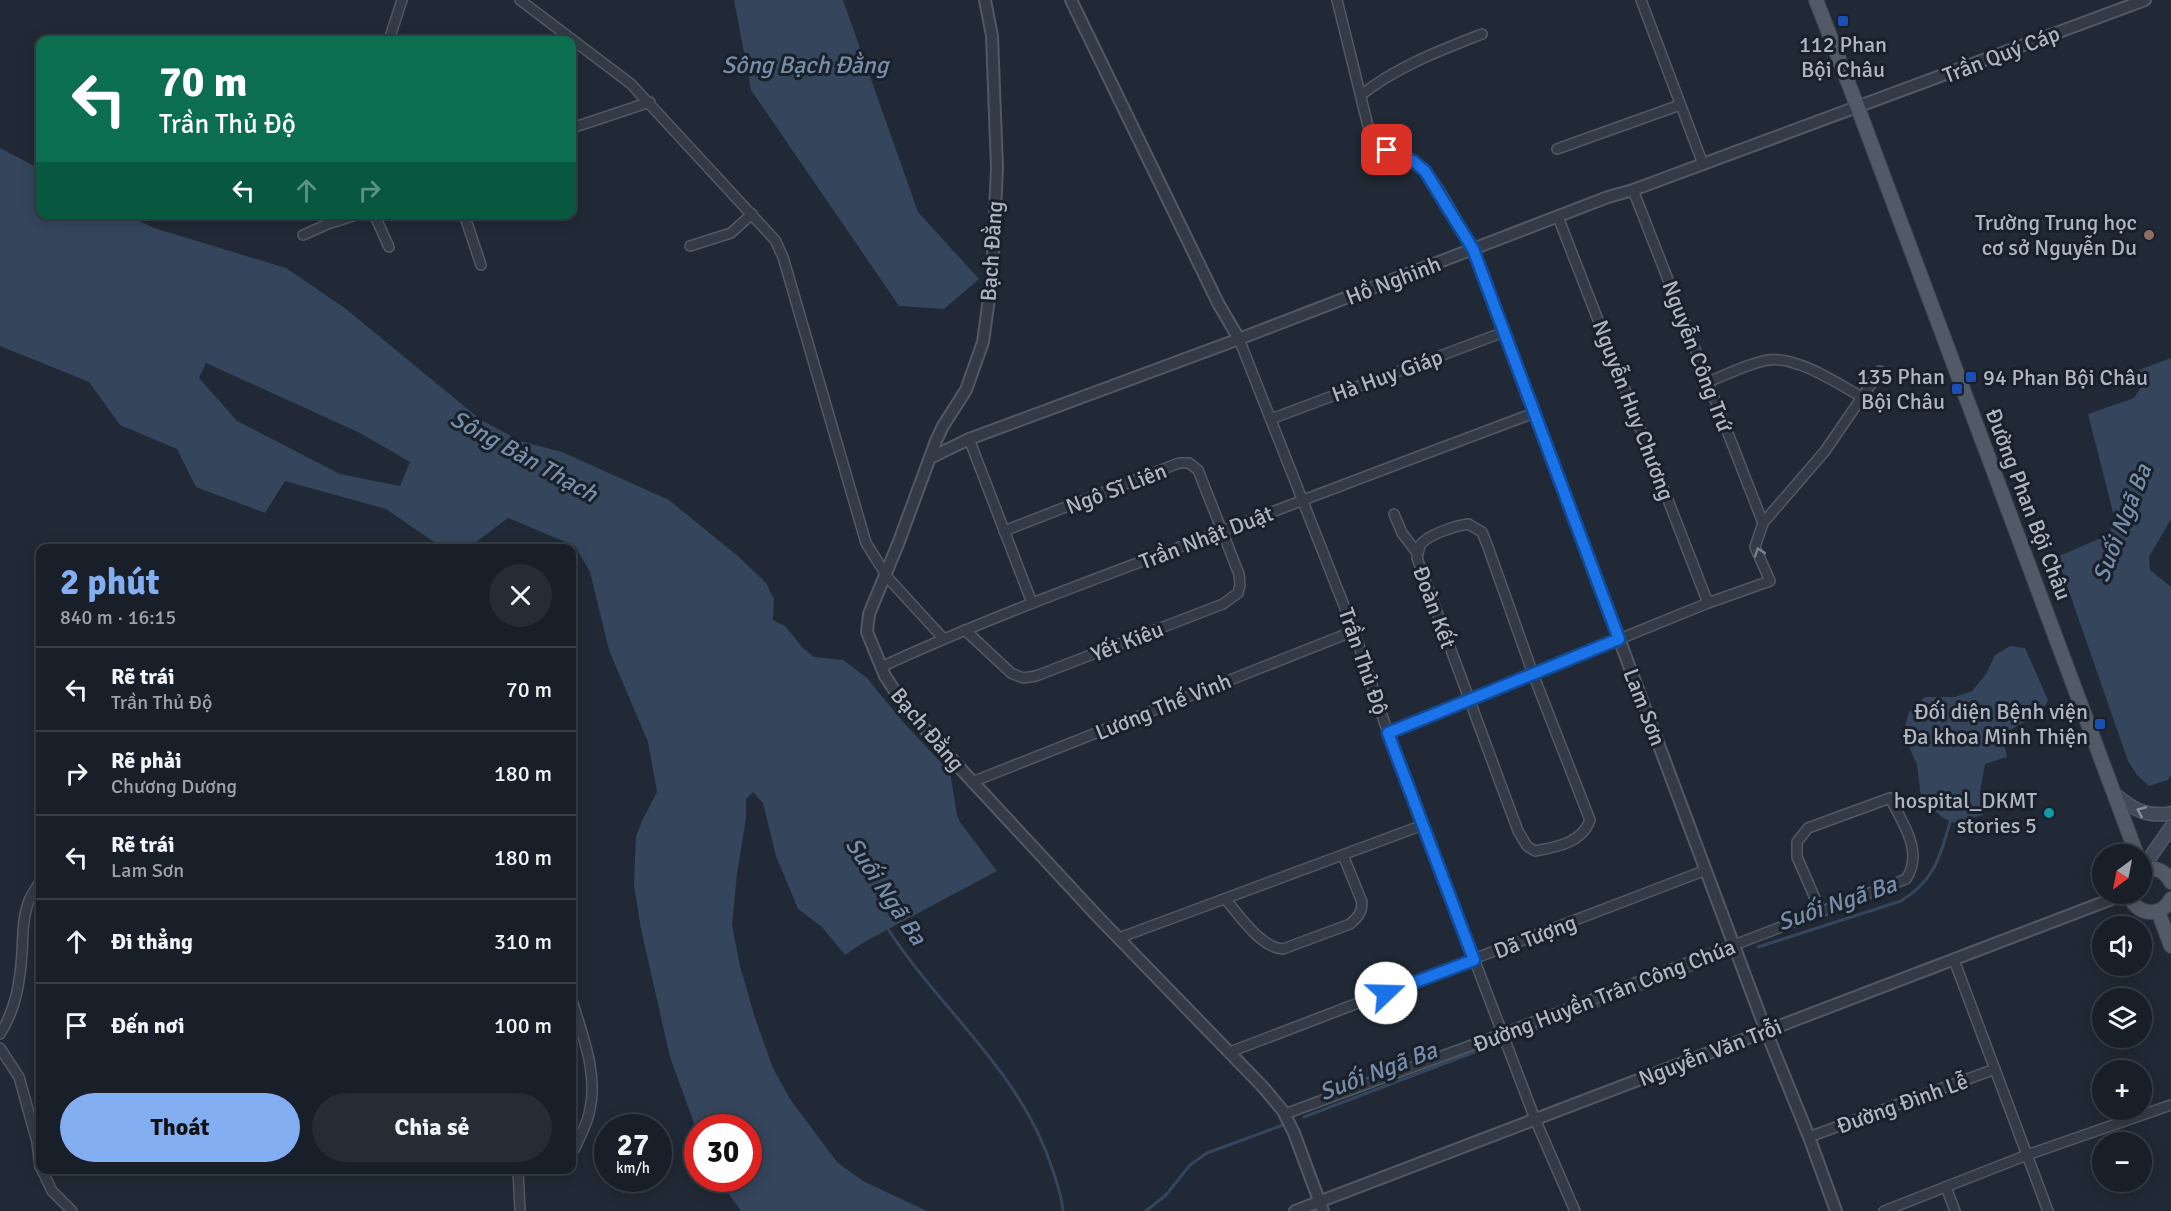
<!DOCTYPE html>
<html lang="vi">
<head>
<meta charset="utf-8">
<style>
	body { margin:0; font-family:Signika,sans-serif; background:#252c34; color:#f1f3f6; height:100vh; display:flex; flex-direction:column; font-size:22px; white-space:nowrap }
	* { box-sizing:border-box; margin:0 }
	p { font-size:20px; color:#9fa2a8 }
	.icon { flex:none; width:33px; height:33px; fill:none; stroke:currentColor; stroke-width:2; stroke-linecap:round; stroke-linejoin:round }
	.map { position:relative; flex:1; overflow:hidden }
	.panel { position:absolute; left:36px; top:544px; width:540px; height:630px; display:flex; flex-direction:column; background:#181f28; border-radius:12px; box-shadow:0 3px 15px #0003,0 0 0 2px #363d45 }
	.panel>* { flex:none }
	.hud { position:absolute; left:36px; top:36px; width:540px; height:183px; border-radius:12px; box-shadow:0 3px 15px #0003,0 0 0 2px #363d45; background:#0b6e4f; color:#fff; overflow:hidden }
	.needle { width:39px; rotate:212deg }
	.fabs { position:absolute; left:2092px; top:844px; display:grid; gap:12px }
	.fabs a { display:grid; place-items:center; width:60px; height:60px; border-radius:50%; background:#181f28; box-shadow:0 3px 15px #0003,0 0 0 2px #363d45; font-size:30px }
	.speed { position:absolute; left:594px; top:1114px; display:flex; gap:12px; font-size:30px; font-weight:700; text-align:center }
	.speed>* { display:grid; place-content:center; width:78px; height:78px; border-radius:50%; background:#181f28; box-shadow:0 3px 15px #0003,0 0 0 2px #363d45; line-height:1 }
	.speed small { font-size:15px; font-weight:400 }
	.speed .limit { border:9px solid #d22; background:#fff; color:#111 }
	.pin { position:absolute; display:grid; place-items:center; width:51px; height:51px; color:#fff; margin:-26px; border-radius:12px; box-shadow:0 3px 9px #0006 }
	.me { position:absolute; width:66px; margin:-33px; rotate:69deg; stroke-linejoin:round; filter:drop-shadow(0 0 4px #0008) }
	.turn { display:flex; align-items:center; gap:21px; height:126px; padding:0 24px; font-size:27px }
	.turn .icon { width:78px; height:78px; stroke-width:2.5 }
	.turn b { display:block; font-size:42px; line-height:51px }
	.lanes { display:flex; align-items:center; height:57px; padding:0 24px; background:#0003; justify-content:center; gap:30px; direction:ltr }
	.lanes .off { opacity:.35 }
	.round { display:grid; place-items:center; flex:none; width:63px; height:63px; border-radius:32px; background:#252c34 }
	.summary { display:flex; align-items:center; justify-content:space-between; height:102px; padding:0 24px }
	h1 { font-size:36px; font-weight:700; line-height:45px; color:#83aef2 }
	.button { display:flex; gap:12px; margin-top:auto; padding:12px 24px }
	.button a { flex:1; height:69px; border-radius:36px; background:#83aef2; color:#111; font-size:24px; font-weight:700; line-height:69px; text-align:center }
	.button a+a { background:#252c34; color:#f1f3f6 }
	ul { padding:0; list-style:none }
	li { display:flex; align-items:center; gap:18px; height:84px; padding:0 24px; border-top:2px solid #363d45 }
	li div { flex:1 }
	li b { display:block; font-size:22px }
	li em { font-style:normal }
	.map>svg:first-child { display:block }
	.water { fill:#35455c; fill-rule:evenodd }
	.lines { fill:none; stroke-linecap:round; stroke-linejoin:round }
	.stream { stroke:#35455c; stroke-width:3 }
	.minor-casing { stroke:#515964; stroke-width:12 }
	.tertiary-casing { stroke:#515964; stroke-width:14 }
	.secondary-casing { stroke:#515964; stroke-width:15 }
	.primary-casing { stroke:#3d444f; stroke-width:16 }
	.minor { stroke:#343b46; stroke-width:9 }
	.tertiary { stroke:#343b46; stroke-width:10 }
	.secondary { stroke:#424a59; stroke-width:12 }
	.primary { stroke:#515a66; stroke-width:14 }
	.oneway { stroke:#777f8b }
	.oneway2 { stroke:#88909e }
	.route-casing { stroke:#114b97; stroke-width:15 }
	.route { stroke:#1a73e8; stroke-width:10 }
	.transit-dot { fill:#1a4fb4; stroke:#19202a; stroke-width:2 }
	.education-dot { fill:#8d6e63; stroke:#19202a; stroke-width:2 }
	.culture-dot { fill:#0f9aa8; stroke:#19202a; stroke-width:2 }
	.labels { text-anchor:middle; stroke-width:6; stroke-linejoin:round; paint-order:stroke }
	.poi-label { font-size:22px; fill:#aeb6c3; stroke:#19202a; text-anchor:end }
	.street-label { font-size:22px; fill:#aeb6c3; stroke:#19202a }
	.water-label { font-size:24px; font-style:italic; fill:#778daa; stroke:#19202a }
</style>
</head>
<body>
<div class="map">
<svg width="2171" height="1211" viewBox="0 0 2171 1211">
	<rect width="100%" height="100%" fill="#202935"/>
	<g class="water">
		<polygon points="734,0 843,0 918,212 979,279 944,309 899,306 751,90"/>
		<path d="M 0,148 L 40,169 L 40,214 L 127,215 L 154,228 L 286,268 L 346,309 L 481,420 L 520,441 L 562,452 L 669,500 L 739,557 L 766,583 L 774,599 L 773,620 L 785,626 L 803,648 L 814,657 L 843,660 L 867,678 L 903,722 L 950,772 L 957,815 L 960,822 L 997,871 L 866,941 L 845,955 L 822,927 L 798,909 L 776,856 L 763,803 L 753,792 L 746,799 L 746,818 L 737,874 L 732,925 L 740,966 L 755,1018 L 773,1068 L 790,1099 L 837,1162 L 863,1181 L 927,1211 L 741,1211 L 719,1180 L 748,1179 L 748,1128 L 698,1128 L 697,1131 L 670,1057 L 641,929 L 634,885 L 636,836 L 642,821 L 657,792 L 648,742 L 609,650 L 590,572 L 575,546 L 508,518 L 467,549 L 444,549 L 386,509 L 285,481 L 265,513 L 196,487 L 177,449 L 120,425 L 89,382 L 0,346 ZM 206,363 L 360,433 L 410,462 L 400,486 L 340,474 L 237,421 L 199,378 Z"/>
		<polygon points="2171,358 2171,519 2149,557 2150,570 2171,587 2171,775 2168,780 2149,786 2137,775 2128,761 2057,557 2108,535 2115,520 2088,414 2134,398 2142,386 2139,370"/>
		<polygon points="2010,646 2025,648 2048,700 2042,713 2002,734 2007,757 1985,764 1980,792 1983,815 1955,823 1943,818 1921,798 1917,765 1903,733 1909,712 1925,697 1955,697 1972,691 1986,674 1995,655"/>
	</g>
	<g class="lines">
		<g class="stream">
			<path d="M 886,926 C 941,1012 1021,1070 1053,1171 C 1057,1184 1062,1197 1063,1211"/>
			<path d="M 1758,947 L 1901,901 C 1936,879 1940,856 1951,819"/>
			<polyline points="1519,1035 1725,958"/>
			<polyline points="1304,1117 1498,1043"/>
			<polyline points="1146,1211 1166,1195 1190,1165 1207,1153 1283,1125"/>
		</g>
		<g class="minor-casing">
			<g id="minor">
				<polyline points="520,0 631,84 775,240 783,257 866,543 888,578 943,638"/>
				<path d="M 1337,0 L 1370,134 C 1384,155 1403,151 1420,166 C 1437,180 1460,228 1473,249"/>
				<polyline points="1641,0 1703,164"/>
				<polyline points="389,40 402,0"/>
				<path d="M 1361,95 C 1398,66 1439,51 1482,34"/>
				<polyline points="572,128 650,102"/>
				<polyline points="1557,149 1680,105"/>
				<polyline points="1633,190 1763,523"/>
				<polyline points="374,214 389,247"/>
				<polyline points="464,214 481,265"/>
				<polyline points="1558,217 1708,603"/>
				<polyline points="303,235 328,224 359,214"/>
				<polyline points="690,246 731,233 752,214"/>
				<polyline points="1239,339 1354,631 1388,733 1535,1119 1575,1211"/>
				<path d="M 1708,382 C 1726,375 1751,362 1769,360 C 1797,356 1838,384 1862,397"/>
				<polyline points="1271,419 1504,332"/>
				<polyline points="969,439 1032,603"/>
				<polyline points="1394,514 1402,533 1418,554"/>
				<path d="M 1468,524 L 1482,532 L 1488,547 L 1533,674 L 1590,820 C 1582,843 1556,847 1535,851 L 1527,846 L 1518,831 L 1417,558 C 1418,554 1419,547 1421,544 C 1429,534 1456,526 1468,524 Z"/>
				<polyline points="965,630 1011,673 1023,678 1036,676 1223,604 1238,593 1240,585 1239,574 1198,470 1189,463 1179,463 1004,531"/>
				<path d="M 881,667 C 976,623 1074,587 1172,550 C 1293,504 1413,458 1534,413"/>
				<polyline points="1388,733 1708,603 1770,581 1755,547 1763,523 1825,451 1880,371"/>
				<polyline points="972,782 1354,631"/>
				<path d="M 1226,900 C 1240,916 1261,948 1283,949 L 1350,924 C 1358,917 1362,913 1362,902 L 1343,855"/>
				<polyline points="1119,938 1423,825"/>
				<polyline points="1954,960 2048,1211"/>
				<path d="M 572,1000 C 582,1034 598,1073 590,1109 C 588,1123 580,1136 575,1148"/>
				<path d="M 0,1034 C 16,1009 20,982 22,953 C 23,938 22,922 27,907 C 29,897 35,890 40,882"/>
				<polyline points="0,1048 19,1077 37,1142 40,1167"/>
				<polyline points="1230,1052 1706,870"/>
				<path d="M 1285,1114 L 1502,1034 L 1906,879 C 1924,853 1903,823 1890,798 L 1808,828 L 1797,842 L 1797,857 L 1821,912"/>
				<polyline points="1809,1137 1995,1069"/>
				<polyline points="42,1170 52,1191 72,1211"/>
				<polyline points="518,1170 520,1211"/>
				<polyline points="1946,1187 1955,1211"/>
				<polyline points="1884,1211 2027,1155 2171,1105"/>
			</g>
		</g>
		<g class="tertiary-casing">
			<g id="tertiary">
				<polyline points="985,0 992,36 997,168 992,277 983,342 966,390 943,426 936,441 898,544 869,614 867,632 885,676 906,708 959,767 1099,918 1263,1087 1283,1111 1294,1133 1323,1211"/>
				<polyline points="1071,0 1218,303 1239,339"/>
				<polyline points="1473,249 1766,1031 1809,1137 1836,1211"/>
				<polyline points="930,458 969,439 1239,339 1608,197 1633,190 2145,0"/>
				<polyline points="1295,1211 2125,894"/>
			</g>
		</g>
		<g class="secondary-casing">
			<g id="secondary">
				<path d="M 2115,794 C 2132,809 2148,818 2171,813"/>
				<polyline points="2142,869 2171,827"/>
			</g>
		</g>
		<g class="primary-casing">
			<g id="primary">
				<polyline points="1816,0 1858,108 2137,855"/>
				<path d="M 2142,869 C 2155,867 2165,870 2171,882"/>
				<path d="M 2129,894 C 2135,915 2160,919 2171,899"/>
				<polyline points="2158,911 2171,946"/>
			</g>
		</g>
		<use href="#minor" class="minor"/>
		<use href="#tertiary" class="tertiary"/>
		<use href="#secondary" class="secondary"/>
		<use href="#primary" class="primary"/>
	</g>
	<defs><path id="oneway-chevron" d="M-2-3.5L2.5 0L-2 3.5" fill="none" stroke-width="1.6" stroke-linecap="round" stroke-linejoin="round" transform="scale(1.5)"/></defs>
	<use class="oneway" href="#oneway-chevron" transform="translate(1759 552) rotate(-109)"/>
	<use class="oneway2" href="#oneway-chevron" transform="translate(2141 811) rotate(-157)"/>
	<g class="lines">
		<g class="route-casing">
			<polyline id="route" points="1386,993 1474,960 1388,733 1619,639 1473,249 1425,171 1413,161 1387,150"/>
		</g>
		<use href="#route" class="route"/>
	</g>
	<g class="transit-dot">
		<rect x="1837" y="15" width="12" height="12" rx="3"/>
		<rect x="1965" y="371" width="12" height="12" rx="3"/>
		<rect x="1951" y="383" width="12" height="12" rx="3"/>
		<rect x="2094" y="718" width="12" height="12" rx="3"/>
	</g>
	<circle class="education-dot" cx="2149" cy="235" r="6"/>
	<circle class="culture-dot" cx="2049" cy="813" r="6"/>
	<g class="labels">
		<g class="poi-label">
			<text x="1843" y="52" text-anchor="middle">112 Phan<tspan x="1843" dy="25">Bội Châu</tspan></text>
			<text x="2137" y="230">Trường Trung học<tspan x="2137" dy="25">cơ sở Nguyễn Du</tspan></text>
			<text x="1945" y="384">135 Phan<tspan x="1945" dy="25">Bội Châu</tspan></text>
			<text x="1983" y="385" text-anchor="start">94 Phan Bội Châu</text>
			<text x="2088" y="719">Đối diện Bệnh viện<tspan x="2088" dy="25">Đa khoa Minh Thiện</tspan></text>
			<text x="2037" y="808">hospital_DKMT<tspan x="2037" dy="25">stories 5</tspan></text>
		</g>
		<g class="street-label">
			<text transform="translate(2001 54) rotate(-21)" y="8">Trần Quý Cáp</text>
			<text transform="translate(991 251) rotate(-86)" y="8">Bạch Đằng</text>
			<text transform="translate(1393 280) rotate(-21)" y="8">Hồ Nghinh</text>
			<text transform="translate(1698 356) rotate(69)" y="8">Nguyễn Công Trứ</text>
			<text transform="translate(1387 375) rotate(-20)" y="8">Hà Huy Giáp</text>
			<text transform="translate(1634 410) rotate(69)" y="8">Nguyễn Huy Chương</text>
			<text transform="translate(1116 488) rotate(-21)" y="8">Ngô Sĩ Liên</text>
			<text transform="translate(2029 504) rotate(69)" y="8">Đường Phan Bội Châu</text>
			<text transform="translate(1206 537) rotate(-21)" y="8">Trần Nhật Duật</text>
			<text transform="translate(1435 607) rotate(70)" y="8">Đoàn Kết</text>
			<text transform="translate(1127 641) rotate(-21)" y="8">Yết Kiêu</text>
			<text transform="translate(1364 661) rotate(71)" y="8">Trần Thủ Độ</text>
			<text transform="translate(1163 706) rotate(-22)" y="8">Lương Thế Vinh</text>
			<text transform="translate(1645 707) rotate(69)" y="8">Lam Sơn</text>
			<text transform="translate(928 729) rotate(50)" y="8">Bạch Đằng</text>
			<text transform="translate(1535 936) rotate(-21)" y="8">Dã Tượng</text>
			<text transform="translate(1604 995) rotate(-21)" y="8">Đường Huyền Trân Công Chúa</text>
			<text transform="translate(1710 1052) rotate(-21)" y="8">Nguyễn Văn Trỗi</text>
			<text transform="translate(1902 1103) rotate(-20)" y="8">Đường Đinh Lễ</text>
		</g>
		<g class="water-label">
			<text x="805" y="73">Sông Bạch Đằng</text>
			<text transform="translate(524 456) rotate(29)" y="8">Sông Bàn Thạch</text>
			<text transform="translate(2122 523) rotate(-69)" y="8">Suối Ngã Ba</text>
			<text transform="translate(886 891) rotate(56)" y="8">Suối Ngã Ba</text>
			<text transform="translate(1837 903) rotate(-19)" y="8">Suối Ngã Ba</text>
			<text transform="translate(1378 1071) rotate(-21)" y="8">Suối Ngã Ba</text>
		</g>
	</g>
</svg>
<div class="fabs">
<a><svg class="needle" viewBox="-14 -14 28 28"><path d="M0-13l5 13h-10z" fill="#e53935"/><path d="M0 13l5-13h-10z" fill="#9fa2a8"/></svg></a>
<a><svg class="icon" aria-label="sound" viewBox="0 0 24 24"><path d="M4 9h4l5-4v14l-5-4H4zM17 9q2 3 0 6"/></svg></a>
<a><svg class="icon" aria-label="layers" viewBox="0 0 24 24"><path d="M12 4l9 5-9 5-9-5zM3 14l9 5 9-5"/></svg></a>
<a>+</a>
<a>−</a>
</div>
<div class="speed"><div>27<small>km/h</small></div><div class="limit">30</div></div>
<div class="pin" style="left:1387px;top:150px;background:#d93025"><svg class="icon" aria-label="arrive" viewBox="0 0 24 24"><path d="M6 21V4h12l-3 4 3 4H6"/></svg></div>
<svg class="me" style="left:1386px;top:993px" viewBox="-20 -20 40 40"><circle r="19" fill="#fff"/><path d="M0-13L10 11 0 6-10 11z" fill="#1a73e8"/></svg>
<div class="hud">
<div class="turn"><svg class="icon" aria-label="left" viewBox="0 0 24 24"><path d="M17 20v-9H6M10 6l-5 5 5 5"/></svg><div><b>70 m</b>Trần Thủ Độ</div></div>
<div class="lanes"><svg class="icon" aria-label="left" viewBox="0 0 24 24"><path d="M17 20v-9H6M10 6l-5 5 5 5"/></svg><svg class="icon off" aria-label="ahead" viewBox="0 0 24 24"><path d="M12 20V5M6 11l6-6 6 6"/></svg><svg class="icon off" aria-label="right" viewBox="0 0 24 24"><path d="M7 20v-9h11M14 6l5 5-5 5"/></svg></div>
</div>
<section class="panel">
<div class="summary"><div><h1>2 phút</h1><p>840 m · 16:15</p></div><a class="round"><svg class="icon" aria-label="close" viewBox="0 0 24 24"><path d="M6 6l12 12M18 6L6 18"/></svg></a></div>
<ul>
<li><svg class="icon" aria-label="left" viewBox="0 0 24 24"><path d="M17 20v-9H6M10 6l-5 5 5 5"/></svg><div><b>Rẽ trái</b><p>Trần Thủ Độ</p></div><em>70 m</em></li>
<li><svg class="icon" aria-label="right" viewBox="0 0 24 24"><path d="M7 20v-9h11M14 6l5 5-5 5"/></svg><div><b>Rẽ phải</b><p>Chương Dương</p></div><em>180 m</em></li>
<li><svg class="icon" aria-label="left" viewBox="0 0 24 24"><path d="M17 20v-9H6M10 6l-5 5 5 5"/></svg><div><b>Rẽ trái</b><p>Lam Sơn</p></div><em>180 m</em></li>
<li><svg class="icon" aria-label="ahead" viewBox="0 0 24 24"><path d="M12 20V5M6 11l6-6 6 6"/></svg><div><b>Đi thẳng</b></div><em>310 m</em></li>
<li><svg class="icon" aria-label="arrive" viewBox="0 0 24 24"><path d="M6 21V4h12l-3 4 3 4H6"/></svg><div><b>Đến nơi</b></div><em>100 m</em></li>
</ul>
<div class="button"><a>Thoát</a><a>Chia sẻ</a></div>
</section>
</div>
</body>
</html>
